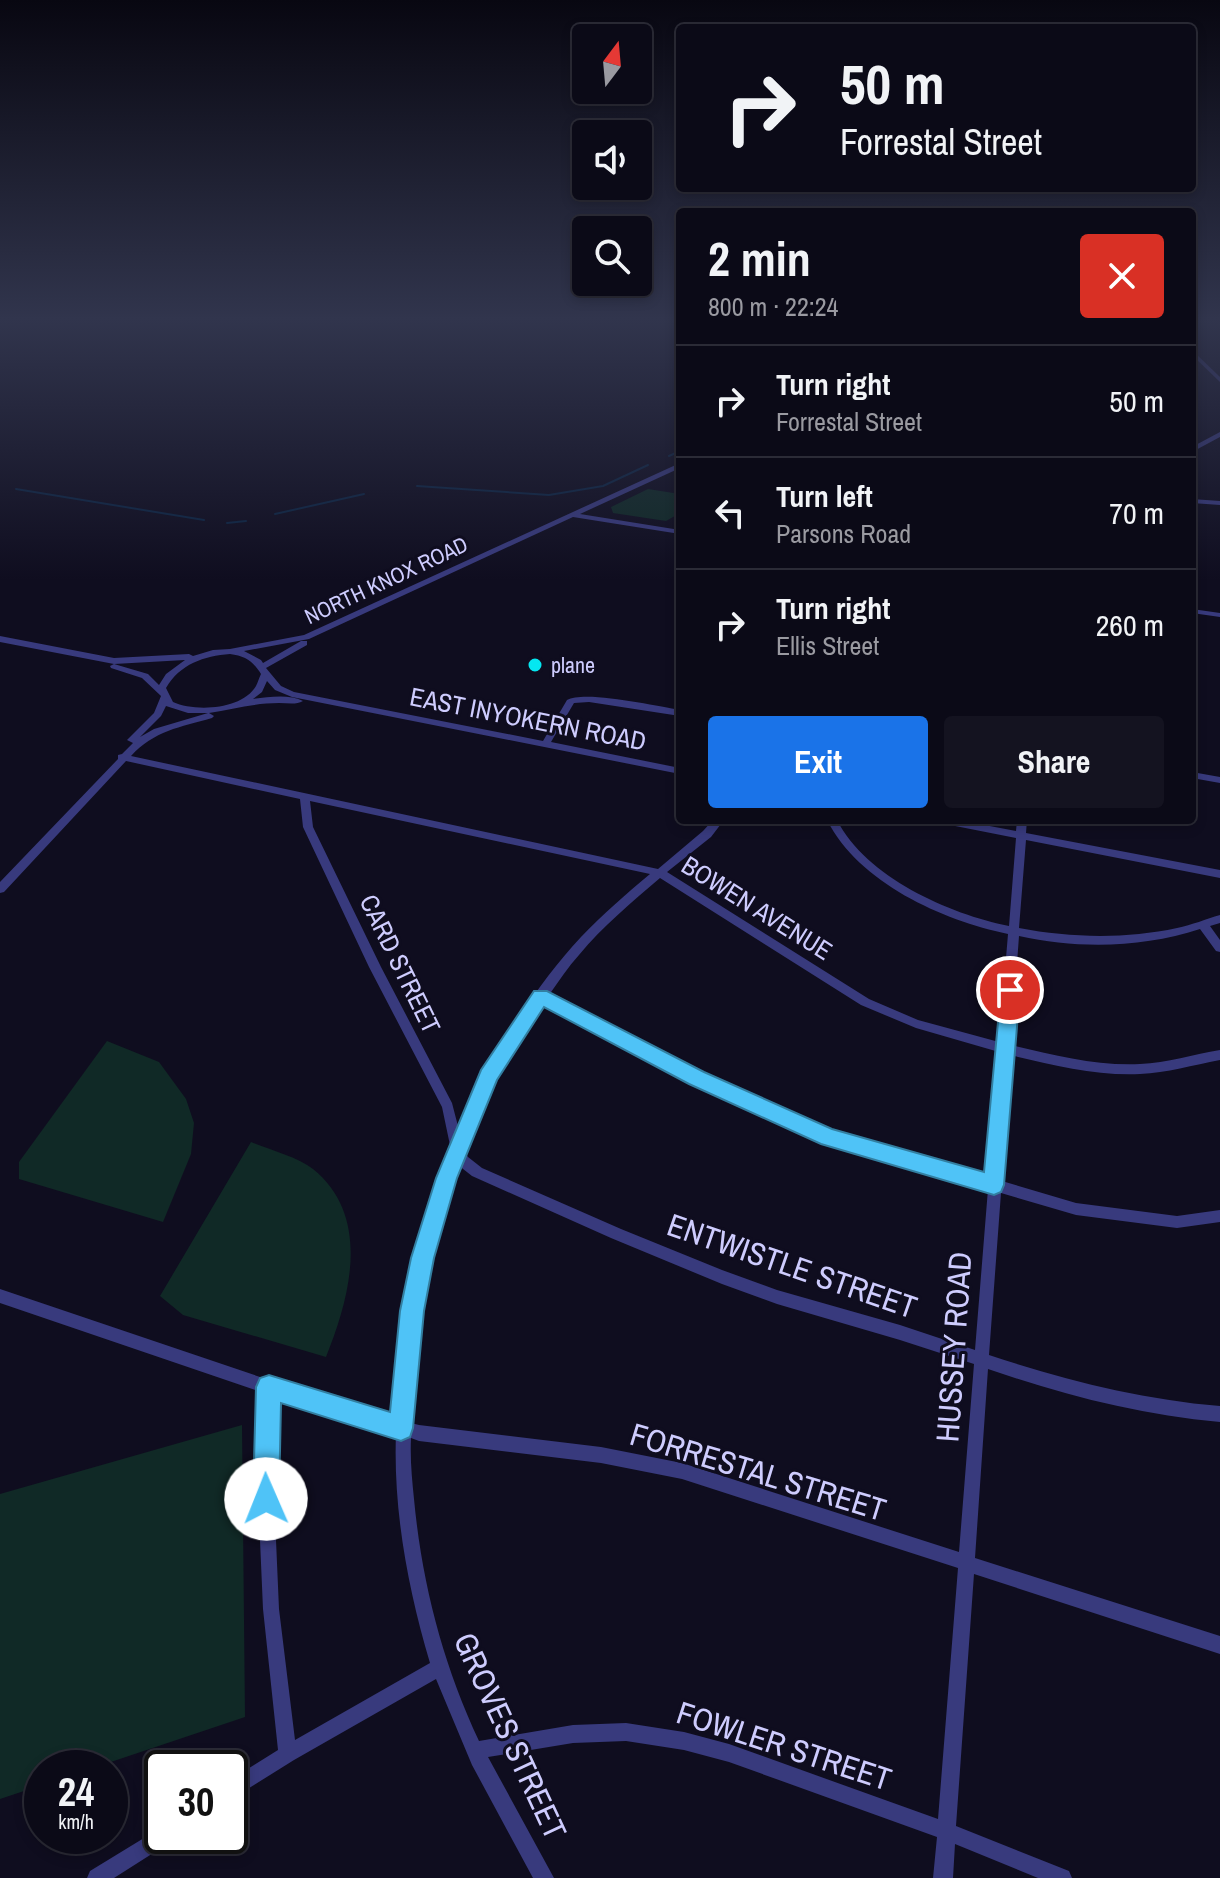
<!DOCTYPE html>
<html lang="en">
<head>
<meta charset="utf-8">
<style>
	body { margin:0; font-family:"Archivo Narrow",sans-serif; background:#141320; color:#f1f3f6; height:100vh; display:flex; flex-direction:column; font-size:30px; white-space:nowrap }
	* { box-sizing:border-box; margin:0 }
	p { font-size:26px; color:#9a9aa1 }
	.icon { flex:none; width:44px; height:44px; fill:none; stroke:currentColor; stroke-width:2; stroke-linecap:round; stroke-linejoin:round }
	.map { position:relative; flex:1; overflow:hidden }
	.drawer { position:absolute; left:676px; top:208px; width:520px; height:616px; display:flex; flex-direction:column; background:#0b0a17; border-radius:8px; box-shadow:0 4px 12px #0003,0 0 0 2px #2b2b36 }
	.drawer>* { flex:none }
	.top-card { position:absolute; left:676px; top:24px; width:520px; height:168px; border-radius:8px; box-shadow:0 4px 12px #0003,0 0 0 2px #2b2b36; background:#0b0a17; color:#f1f3f6; overflow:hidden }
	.needle { width:52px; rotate:16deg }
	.controls { position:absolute; left:572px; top:24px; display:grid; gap:16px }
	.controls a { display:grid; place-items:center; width:80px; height:80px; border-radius:8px; background:#0b0a17; box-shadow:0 4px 12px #0003,0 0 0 2px #2b2b36; font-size:40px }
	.speed { position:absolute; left:24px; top:1750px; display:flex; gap:16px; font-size:40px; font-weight:700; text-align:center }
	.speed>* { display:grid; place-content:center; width:104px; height:104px; border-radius:50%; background:#0b0a17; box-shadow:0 4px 12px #0003,0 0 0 2px #2b2b36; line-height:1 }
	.speed small { font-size:20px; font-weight:400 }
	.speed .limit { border:4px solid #111; border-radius:12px; background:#fff; color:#111 }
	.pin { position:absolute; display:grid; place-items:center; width:68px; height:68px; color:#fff; margin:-34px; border:4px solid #fff; border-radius:50%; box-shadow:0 2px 8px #0007 }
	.me { position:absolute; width:88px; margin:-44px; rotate:359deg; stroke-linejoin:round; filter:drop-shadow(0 0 6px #0008) }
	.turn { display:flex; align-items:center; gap:28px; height:168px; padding:0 32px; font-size:36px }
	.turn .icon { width:104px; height:104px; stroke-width:2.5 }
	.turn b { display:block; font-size:56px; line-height:68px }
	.round { display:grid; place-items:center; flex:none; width:84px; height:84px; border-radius:8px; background:#141320 }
	.summary { display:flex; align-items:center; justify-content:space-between; height:136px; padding:0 32px }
	h1 { font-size:48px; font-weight:700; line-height:60px }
	.cta { display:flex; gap:16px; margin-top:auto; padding:16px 32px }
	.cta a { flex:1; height:92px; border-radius:8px; background:#1a73e8; color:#fff; font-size:32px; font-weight:700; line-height:92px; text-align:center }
	.cta a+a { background:#141320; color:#f1f3f6 }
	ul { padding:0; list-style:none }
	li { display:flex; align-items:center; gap:24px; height:112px; padding:0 32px; border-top:2px solid #2b2b36 }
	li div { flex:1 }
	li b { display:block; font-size:30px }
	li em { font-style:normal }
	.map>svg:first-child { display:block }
	.green { fill:#102926 }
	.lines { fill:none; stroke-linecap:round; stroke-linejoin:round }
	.stream { stroke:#0d2543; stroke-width:2 }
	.minor { fill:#383a7d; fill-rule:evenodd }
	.route { fill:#4fc3f7; stroke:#337fa1; stroke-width:2 }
	.poi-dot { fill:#04e7f1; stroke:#0f0d1f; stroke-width:3 }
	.labels { text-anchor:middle; stroke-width:6; stroke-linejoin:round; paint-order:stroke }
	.far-street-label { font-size:22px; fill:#ceccfe; stroke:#0f0d1f }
	.far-poi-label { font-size:22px; fill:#ceccfe; stroke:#0f0d1f; text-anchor:start }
	.street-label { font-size:26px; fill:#ceccfe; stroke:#0f0d1f }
	.near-street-label { font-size:32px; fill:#ceccfe; stroke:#0f0d1f }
</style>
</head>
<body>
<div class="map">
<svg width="1220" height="1878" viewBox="0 0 1220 1878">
	<rect width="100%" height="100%" fill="#0f0d1f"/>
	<g class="green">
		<polygon points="648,489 680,494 680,513 666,521 613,513 611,507"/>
		<polygon points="107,1041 159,1062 186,1099 194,1123 191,1154 163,1222 19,1179 19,1162"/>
		<path d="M 251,1142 C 270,1150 298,1157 313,1169 C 372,1217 350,1297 326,1357 L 183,1315 L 160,1296 Z"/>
		<polygon points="242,1425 245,1717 93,1768 42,1768 42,1785 0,1799 0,1494"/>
	</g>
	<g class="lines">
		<g class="stream">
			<polyline points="669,456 680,451"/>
			<polyline points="417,486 549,495 603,486 648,465"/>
			<polyline points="16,489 204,520"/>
			<polyline points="275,514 364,494"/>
			<polyline points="227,523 246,521"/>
		</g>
		<g class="minor">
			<polygon points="1192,350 1220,377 1220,382 1192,355"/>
			<polygon points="1220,432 1220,437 1192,452 1192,447"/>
			<path d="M 680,463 L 680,468 L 580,514 L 680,530 L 680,534 L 573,517 L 309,639 L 244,651 L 261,660 L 263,663 L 301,641 L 307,641 L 307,645 L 266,668 L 281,686 L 294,692 L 543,741 L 567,700 C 585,690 656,706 680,710 L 680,716 L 589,702 L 574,703 L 551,742 L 680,768 L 680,774 L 292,697 L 275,690 L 267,681 L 262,692 L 253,699 C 269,697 289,694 303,701 C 296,705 288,703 279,703 C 255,703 233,709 209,713 L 214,716 L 212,718 C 180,727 154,731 131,756 L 658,869 L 703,831 L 713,820 L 724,820 L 711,837 L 667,872 L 869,999 L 918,1020 L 999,1042 L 1008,934 C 942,920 859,883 827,820 L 837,820 C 866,877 949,914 1009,926 L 1016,838 L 940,823 L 935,820 L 958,820 L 1016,831 L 1017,820 L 1027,820 L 1026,833 L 1220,870 L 1220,878 L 1026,840 L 1019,928 C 1071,938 1126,939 1177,928 C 1192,925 1206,919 1220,915 L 1220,923 L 1210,926 L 1220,940 L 1220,952 L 1216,951 L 1200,929 C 1142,948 1078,949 1019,936 L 1011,1045 C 1053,1055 1096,1066 1140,1064 C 1167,1063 1194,1054 1220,1050 L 1220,1060 C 1193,1065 1167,1073 1140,1074 C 1096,1076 1053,1065 1010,1055 L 1002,1181 L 1076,1203 L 1177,1216 L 1220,1210 L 1220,1222 L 1177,1228 L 1076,1215 L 1001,1193 L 989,1355 C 1065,1380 1140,1399 1220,1406 L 1220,1422 C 1140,1415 1064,1395 988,1369 L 975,1558 L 1220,1636 L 1220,1654 L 974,1574 L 956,1826 L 1069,1871 L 1072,1878 L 1038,1878 L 955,1844 L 953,1878 L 933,1878 L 937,1837 L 729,1762 L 684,1750 L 626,1741 L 573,1743 L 488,1757 L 554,1878 L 533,1878 L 472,1765 L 436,1679 L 294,1760 L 230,1800 L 230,1780 L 278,1750 L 263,1609 L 257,1471 L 261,1392 L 0,1303 L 0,1289 L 269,1380 L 396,1418 L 398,1366 L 411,1276 L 435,1189 L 451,1150 L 442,1107 L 369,967 L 303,827 L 300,799 L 126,761 L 4,892 L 0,893 L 0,882 L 118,759 L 118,755 L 122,754 L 133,743 L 127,740 L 154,713 L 161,696 L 142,678 L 111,668 L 110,666 L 114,664 L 0,642 L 0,636 L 114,658 L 189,654 L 193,656 L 213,650 L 230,649 L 304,635 ZM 230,654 C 245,656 253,661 261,674 C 259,678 258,682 256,686 C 242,710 195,712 173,702 L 166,688 C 180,664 204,656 230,654 ZM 185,660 L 166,674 L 159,685 L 148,674 L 114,664 ZM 166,706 L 188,713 L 208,713 L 154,729 L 140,737 L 161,716 ZM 310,801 L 650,874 C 626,894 603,914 581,937 C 532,990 486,1063 459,1130 L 452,1103 L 381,967 L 313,827 ZM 660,878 L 861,1005 L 916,1028 L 999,1052 L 989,1178 L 831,1132 L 700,1074 L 549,995 C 559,981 568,967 579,955 C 603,926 632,902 660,878 ZM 543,1003 L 692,1082 L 824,1141 L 988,1189 L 975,1350 L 900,1325 L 777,1290 L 722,1270 L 621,1229 L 482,1168 L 468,1157 L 464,1150 C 485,1098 510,1048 543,1003 ZM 458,1165 L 472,1176 L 611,1238 L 722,1284 L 777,1304 L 900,1340 L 974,1364 L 959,1552 L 682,1463 L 601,1447 L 419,1425 L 411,1423 L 413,1366 L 425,1276 L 448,1189 ZM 276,1397 L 396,1433 C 393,1510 408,1589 430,1663 L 295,1740 L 279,1609 L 273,1471 ZM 411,1438 L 419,1441 L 601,1463 L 682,1479 L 958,1568 L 938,1819 L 729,1744 L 684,1732 L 626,1723 L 573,1725 L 479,1741 C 443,1664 422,1584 414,1499 C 412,1479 410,1459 411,1438 Z"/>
			<polygon points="1192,499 1220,501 1220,505 1192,503"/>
			<polygon points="1192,609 1220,613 1220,617 1192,613"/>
			<polygon points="1192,772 1220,777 1220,783 1192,778"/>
			<polygon points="162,1827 162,1836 171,1836 169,1843 114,1878 87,1878 90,1871"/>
		</g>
	</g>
	<linearGradient id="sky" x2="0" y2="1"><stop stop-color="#080711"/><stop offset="0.55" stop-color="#31354d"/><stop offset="1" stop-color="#31354d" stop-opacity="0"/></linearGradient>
	<rect width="1220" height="580" fill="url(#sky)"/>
	<polygon class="route" points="1010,982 1017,985 1020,990 1004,1185 1001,1192 994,1195 821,1144 689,1084 544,1007 497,1080 457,1178 434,1258 424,1311 413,1428 410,1437 401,1441 281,1403 279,1499 276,1508 266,1512 257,1508 253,1499 256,1387 260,1378 269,1375 390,1412 400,1311 411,1258 436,1178 481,1070 534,991 547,991 704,1072 832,1129 984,1172 1001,990 1004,985"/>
	<circle class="poi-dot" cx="535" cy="665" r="8"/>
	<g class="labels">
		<g class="far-street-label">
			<text transform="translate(386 580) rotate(-25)" y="8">NORTH KNOX ROAD</text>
		</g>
		<g class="far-poi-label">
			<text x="551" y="673">plane</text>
		</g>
		<g class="street-label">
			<text transform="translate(528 719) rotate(11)" y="9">EAST INYOKERN ROAD</text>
			<text transform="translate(757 908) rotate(32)" y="9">BOWEN AVENUE</text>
			<text transform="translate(400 964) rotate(64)" y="9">CARD STREET</text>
		</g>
		<g class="near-street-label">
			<text transform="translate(792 1266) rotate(19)" y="11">ENTWISTLE STREET</text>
			<text transform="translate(954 1347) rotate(-86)" y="11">HUSSEY ROAD</text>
			<text transform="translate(758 1472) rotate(17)" y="11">FORRESTAL STREET</text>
			<text transform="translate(510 1736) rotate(65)" y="11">GROVES STREET</text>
			<text transform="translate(784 1746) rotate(18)" y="11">FOWLER STREET</text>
		</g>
	</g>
</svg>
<div class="controls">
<a><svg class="needle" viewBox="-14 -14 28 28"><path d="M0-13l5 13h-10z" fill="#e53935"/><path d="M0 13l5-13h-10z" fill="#9a9aa1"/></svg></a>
<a><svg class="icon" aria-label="sound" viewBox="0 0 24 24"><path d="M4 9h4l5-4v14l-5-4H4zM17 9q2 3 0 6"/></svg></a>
<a><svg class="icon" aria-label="search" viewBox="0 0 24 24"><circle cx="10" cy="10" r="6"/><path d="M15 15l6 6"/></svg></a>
</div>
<div class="speed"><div>24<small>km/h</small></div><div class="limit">30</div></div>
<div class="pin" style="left:1010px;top:990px;background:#d93025"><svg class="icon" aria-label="arrive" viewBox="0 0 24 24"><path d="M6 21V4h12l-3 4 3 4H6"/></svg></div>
<svg class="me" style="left:266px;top:1499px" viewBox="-20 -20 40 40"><circle r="19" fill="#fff"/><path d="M0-13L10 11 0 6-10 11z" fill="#4fc3f7"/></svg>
<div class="top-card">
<div class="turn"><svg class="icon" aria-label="right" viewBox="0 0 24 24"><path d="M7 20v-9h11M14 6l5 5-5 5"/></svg><div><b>50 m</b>Forrestal Street</div></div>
</div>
<section class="drawer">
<div class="summary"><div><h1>2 min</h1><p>800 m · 22:24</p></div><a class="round" style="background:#d93025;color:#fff"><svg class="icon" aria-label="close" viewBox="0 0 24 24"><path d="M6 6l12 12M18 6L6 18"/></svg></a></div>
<ul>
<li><svg class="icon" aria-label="right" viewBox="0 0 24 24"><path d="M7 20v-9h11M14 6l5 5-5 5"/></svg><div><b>Turn right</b><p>Forrestal Street</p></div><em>50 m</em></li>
<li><svg class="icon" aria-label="left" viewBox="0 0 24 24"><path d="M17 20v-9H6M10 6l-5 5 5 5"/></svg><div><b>Turn left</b><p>Parsons Road</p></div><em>70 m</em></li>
<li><svg class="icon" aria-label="right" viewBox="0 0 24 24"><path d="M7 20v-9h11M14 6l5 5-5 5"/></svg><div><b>Turn right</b><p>Ellis Street</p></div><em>260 m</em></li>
</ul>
<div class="cta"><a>Exit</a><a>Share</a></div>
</section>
</div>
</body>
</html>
